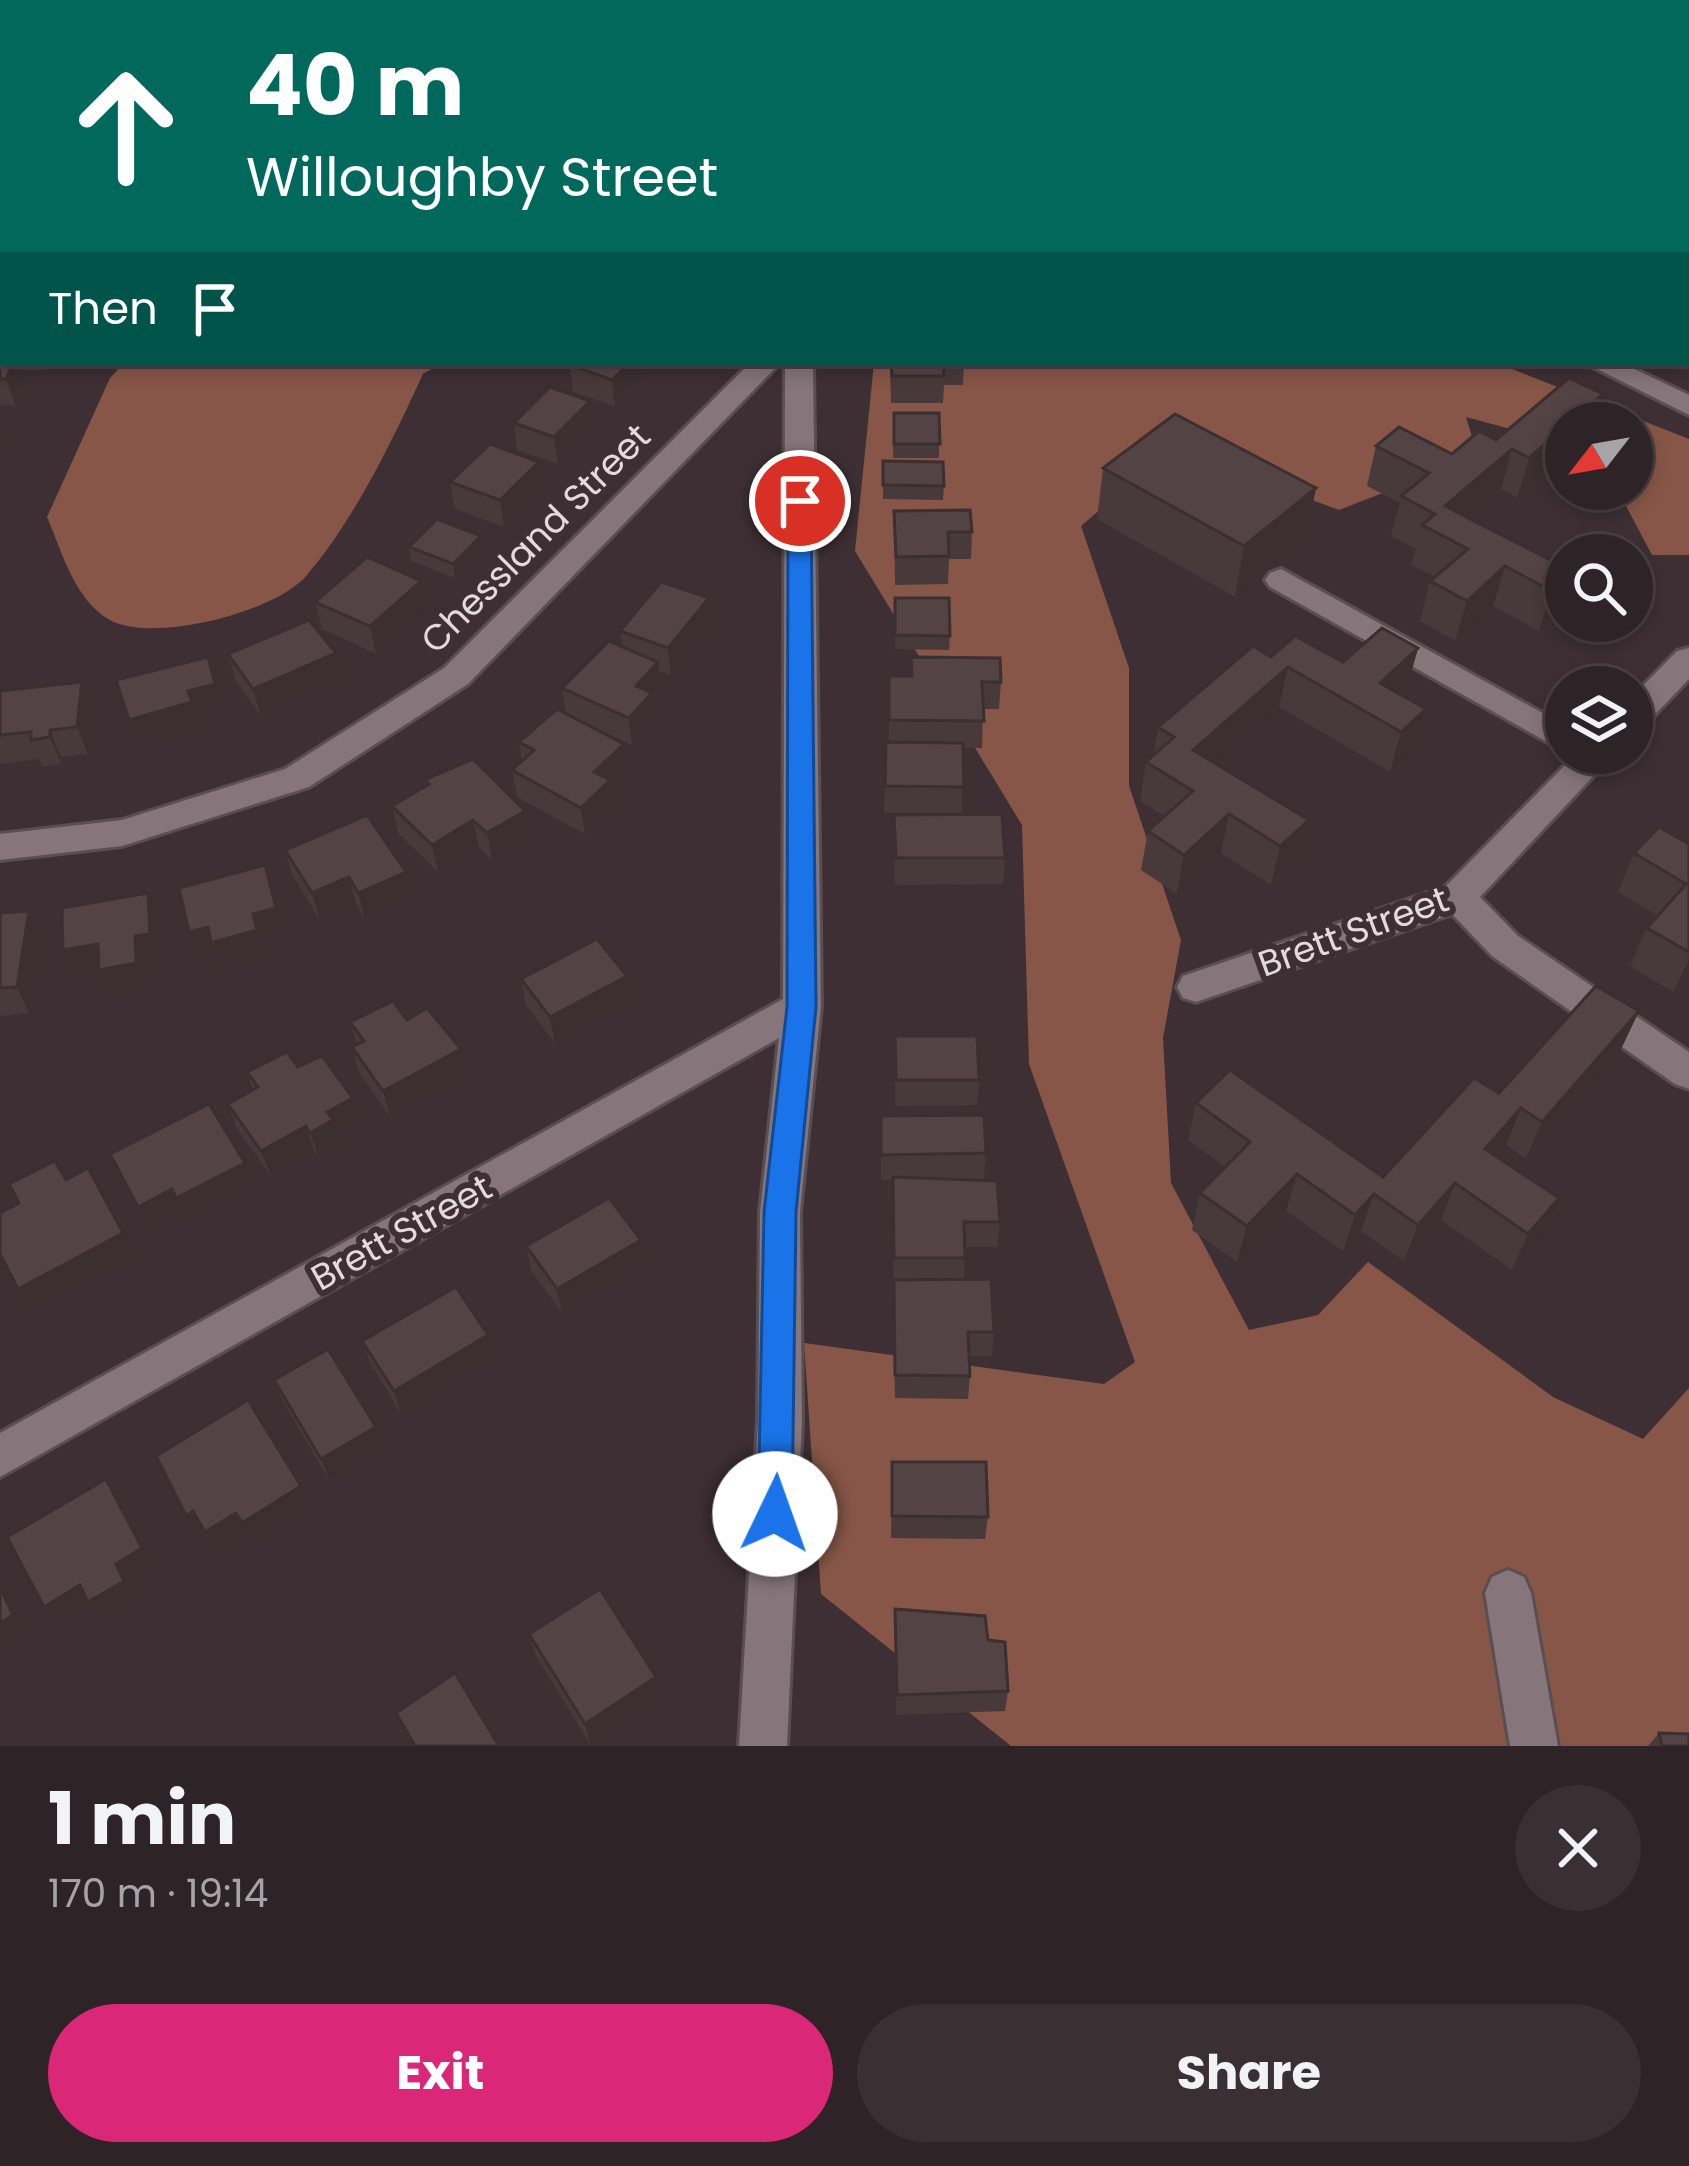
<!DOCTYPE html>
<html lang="en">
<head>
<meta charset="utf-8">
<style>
	body { margin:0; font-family:Poppins,sans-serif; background:#3a2f33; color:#f1f3f6; height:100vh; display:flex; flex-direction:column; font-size:45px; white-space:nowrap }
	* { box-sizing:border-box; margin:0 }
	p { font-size:39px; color:#a7a4a7 }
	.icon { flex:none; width:66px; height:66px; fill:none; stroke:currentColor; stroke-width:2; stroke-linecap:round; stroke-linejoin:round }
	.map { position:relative; height:1746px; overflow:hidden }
	.sheet { display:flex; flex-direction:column; background:#2e2327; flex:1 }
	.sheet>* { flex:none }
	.guide { position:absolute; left:0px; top:0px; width:1689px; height:366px; box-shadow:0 6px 18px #0003,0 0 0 3px #494044; background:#00695c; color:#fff; overflow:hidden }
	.needle { width:78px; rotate:239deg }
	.tools { position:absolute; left:1545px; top:402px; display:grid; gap:24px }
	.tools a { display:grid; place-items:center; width:108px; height:108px; border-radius:50%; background:#2e2327; box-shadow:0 6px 18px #0003,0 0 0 3px #494044; font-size:60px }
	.pin { position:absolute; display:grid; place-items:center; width:102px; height:102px; color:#fff; margin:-51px; border:6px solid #fff; border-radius:50%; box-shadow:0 3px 12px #0007 }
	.me { position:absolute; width:132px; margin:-66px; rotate:3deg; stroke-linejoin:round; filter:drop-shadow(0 0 9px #0008) }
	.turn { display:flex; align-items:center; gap:42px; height:252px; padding:0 48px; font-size:54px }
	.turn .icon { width:156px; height:156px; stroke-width:2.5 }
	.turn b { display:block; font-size:84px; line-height:102px }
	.then { display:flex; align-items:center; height:114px; padding:0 48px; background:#0003; gap:24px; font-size:45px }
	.round { display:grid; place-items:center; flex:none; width:126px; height:126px; border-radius:63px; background:#3a2f33 }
	.summary { display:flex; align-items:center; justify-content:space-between; height:204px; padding:0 48px }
	h1 { font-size:72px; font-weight:700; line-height:90px }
	.cta { display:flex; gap:24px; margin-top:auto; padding:24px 48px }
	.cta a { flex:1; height:138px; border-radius:72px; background:#db2777; color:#fff; font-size:48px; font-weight:700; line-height:138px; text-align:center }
	.cta a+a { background:#3a2f33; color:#f1f3f6 }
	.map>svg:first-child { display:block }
	.forest { fill:#875648 }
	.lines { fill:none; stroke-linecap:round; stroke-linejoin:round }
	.minor-casing { stroke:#594e52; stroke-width:6 }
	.major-casing { stroke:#594e52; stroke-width:6 }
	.minor { fill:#86757b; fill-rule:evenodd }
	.major { fill:#b475aa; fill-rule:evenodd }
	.wall { fill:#483a3a }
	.shaded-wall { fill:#3b2f30 }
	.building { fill:#544344; stroke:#3b2f30; stroke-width:3 }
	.route { fill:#1a73e8; stroke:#114b97; stroke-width:3 }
	.labels { text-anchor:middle; stroke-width:12; stroke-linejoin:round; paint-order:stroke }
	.street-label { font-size:36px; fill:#e3dadd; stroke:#3d2f34 }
</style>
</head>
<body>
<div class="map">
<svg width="1689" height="1746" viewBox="0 0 1689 1746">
	<rect width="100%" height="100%" fill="#3d2f34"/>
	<g class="forest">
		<path d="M 124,363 L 442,363 L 423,374 C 391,443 356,517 307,575 C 277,612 150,645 108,619 C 74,598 62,552 47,517 L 110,378 Z"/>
		<polygon points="874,363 1497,363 1689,439 1689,555 1652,555 1617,489 1632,489 1632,423 1566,423 1566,444 1466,417 1478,456 1339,510 1172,448 1081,526 1129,668 1129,786 1181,940 1163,1038 1171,1183 1249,1330 1318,1315 1368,1262 1553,1397 1643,1439 1689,1388 1689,1746 1011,1746 821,1594 804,1343 1104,1384 1135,1362 1029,1064 1022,825 855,551"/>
	</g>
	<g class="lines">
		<g class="minor-casing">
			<g id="minor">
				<polygon points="750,0 775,0 777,3 752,3"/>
				<polygon points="898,0 934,0 896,3"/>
				<polygon points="1103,0 1128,0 1130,3 1105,3"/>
				<polygon points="1202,0 1233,0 1200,3"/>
				<rect x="1686" y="215" width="3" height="16"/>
				<polygon points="750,363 780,363 468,684 309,787 122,846 0,860 0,834 122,820 285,769 444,668"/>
				<polygon points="785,363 813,363 821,1007 800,1212 802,1421 787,1746 739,1746 758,1421 760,1212 779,1038 0,1477 0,1433 783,999"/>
				<polygon points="1585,363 1622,363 1689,395 1689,415"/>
				<polygon points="1281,569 1566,726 1567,753 1270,587 1265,580 1270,573"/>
				<polygon points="1689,648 1689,679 1644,726 1632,730 1632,697 1677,651"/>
				<polygon points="1577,753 1615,753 1480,897 1518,936 1689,1052 1689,1089 1675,1084 1492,956 1452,914 1196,1002 1183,998 1177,987 1183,976 1445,887"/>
				<polygon points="1508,1570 1524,1577 1531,1593 1558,1746 1510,1746 1485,1593 1492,1577"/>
			</g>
		</g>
		<g class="major-casing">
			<polygon id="major" points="272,0 308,0 270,3"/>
		</g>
		<use href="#minor" class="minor"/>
		<use href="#major" class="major"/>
	</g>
	<g class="wall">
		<polygon points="1580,0 1689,0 1689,118 1686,118 1686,3 1580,3"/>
		<rect x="0" y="25" width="3" height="87"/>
		<polygon points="1686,257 1689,258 1689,368 1679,363 1686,363"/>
		<polygon points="0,285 3,285 3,363 46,363 43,370 22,370 26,381 16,406 0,405"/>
		<polygon points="572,363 649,363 650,372 615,406 573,392 570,365"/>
		<polygon points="890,363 964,363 963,385 944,385 943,403 891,403"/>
		<polygon points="1603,394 1594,423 1566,423 1566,455 1517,498 1501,489 1468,517 1566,568 1566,592 1560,611 1539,631 1493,606 1455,641 1420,621 1430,581 1435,577 1411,565 1416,549 1391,536 1400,503 1367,486 1376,446 1452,454 1496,440"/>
		<polygon points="590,401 593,428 558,464 517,450 514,423"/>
		<polygon points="894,413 939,413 939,458 893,458"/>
		<polygon points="883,461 944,486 943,500 883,499"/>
		<polygon points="539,462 543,489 504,527 455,509 450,482"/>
		<polygon points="1103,468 1316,488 1305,539 1235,597 1097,519"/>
		<polygon points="894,511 972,532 971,559 949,559 948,584 895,585"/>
		<polygon points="409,547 483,549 455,578 411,561"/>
		<polygon points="421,581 426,608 376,654 322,629 315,602"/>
		<polygon points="709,598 711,625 671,675 659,671 661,689 653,698 655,720 632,745 591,727 624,744 627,771 611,786 613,807 585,834 517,797 512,770 522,761 519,742 566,713 562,688 622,646 620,631"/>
		<polygon points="895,598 950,636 949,650 895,649"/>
		<polygon points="1418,648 1407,687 1400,694 1426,709 1414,748 1390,772 1279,707 1216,763 1309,820 1300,859 1271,885 1221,853 1177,894 1141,870 1148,831 1164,816 1140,801 1146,762 1154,755 1158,727 1271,657 1343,662"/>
		<polygon points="336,653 342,680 261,716 236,681 228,654"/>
		<polygon points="911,657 1001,682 999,709 983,709 982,748 963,748 962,814 884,813 886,742 889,742 889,676 911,676"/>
		<polygon points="82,682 93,710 88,754 61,757 61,764 42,767 39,759 0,764 0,691"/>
		<polygon points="424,780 525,811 529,837 492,860 479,847 438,872 398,833 392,806 425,786"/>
		<polygon points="894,815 1005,858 1003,884 895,885"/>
		<polygon points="1689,844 1689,974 1673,992 1630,966 1647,928 1658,916 1618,892 1634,853"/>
		<polygon points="285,850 406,872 412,898 365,920 356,903 320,920 293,876"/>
		<polygon points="29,911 41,937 29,1013 0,1016 0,913"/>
		<polygon points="627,976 630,1002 555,1043 526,1005 521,979"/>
		<polygon points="1639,1011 1621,1049 1526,1159 1506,1145 1496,1156 1542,1234 1512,1270 1441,1220 1404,1261 1361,1231 1343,1251 1286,1211 1237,1262 1192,1230 1200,1193 1225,1167 1188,1140 1196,1103 1383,1177 1499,1093"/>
		<polygon points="407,1020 467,1075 390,1117 359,1072 352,1047 357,1044 350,1022"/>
		<polygon points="895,1036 979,1080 977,1105 895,1106"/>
		<polygon points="298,1067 361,1123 338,1136 341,1146 319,1158 314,1151 271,1176 237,1129 228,1104 253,1090 247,1072"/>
		<polygon points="881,1116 986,1153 984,1179 939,1179 1000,1222 997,1247 965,1247 964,1279 994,1332 992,1356 969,1356 970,1376 968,1399 895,1398 892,1180 881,1180"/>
		<polygon points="526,1246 644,1265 562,1313 531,1270"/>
		<polygon points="488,1335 494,1358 401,1414 371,1364 362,1341"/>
		<polygon points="274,1380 384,1449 330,1482 284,1403"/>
		<polygon points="892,1462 988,1517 985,1539 891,1538"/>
		<polygon points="895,1609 988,1640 1008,1691 1005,1711 896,1715"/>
		<polygon points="529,1634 660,1697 590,1744 535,1654"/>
		<polygon points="1659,1733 1689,1746 1648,1746"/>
	</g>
	<g class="shaded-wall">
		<polygon points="690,0 737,0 737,3 679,3"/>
		<polygon points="780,0 806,0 794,3 781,3"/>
		<polygon points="13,363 20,363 26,381 16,406 6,379"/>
		<polygon points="629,363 649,363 650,372 615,406 612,380"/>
		<polygon points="1603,394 1594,423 1569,423"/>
		<polygon points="590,401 593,428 558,464 554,437"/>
		<polygon points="0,426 5,441 0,453"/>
		<polygon points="1566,426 1566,455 1517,498 1529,458"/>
		<polygon points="1512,449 1501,489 1445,537 1445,506"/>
		<polygon points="539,462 543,489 504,527 500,500"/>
		<polygon points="1316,488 1305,539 1235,597 1244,546"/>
		<polygon points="481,536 483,549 455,578 453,564"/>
		<polygon points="1505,566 1493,606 1455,641 1467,601"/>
		<polygon points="1566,578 1566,592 1560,611 1539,631 1552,591"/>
		<polygon points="421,581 426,608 376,654 370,626"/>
		<polygon points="709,598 711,625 671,675 668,648"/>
		<polygon points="1418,648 1407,687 1375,717 1380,683"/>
		<polygon points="336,653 342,680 261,716 253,689"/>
		<polygon points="208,657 223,711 197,718 201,729 138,747 129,720 188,691"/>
		<polygon points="658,662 661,689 653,698 655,720 632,745 629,718 636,686"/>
		<polygon points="1288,667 1279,707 1186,789 1193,750"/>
		<polygon points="82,682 93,710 88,754 77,727"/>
		<polygon points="1426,709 1414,748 1390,772 1401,732"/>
		<polygon points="50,730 61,757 61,764 50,737"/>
		<polygon points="624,744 627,771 611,786 613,807 585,834 581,808 594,772"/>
		<polygon points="525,811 529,837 492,860 487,833"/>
		<polygon points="1229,814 1221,853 1177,894 1184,855"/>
		<polygon points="473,820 479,847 438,872 432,845"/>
		<polygon points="1309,820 1300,859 1271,885 1280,846"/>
		<polygon points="265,865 285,934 262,940 266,957 220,970 215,954 199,958 189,932 253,914"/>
		<polygon points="406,872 412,898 365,920 358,893"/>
		<polygon points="349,877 356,903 320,920 312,893"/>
		<polygon points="148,893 158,919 160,960 146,962 146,990 110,996 99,972 74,976 63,950 135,936"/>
		<polygon points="29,911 41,937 29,1013 17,987"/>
		<polygon points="1689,959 1689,974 1673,992"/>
		<polygon points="627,976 630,1002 555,1043 550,1017"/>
		<polygon points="1639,1011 1621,1049 1526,1159 1542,1122"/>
		<polygon points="461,1049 467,1075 390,1117 383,1091"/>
		<polygon points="353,1098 361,1123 338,1136 341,1146 319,1158 310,1133 327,1112"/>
		<polygon points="1521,1108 1506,1145 1470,1185 1485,1149"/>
		<polygon points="306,1126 314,1151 271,1176 261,1151"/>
		<polygon points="245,1163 254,1188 187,1223 176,1198"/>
		<polygon points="1297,1174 1286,1211 1237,1262 1247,1226"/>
		<polygon points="1455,1183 1441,1220 1404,1261 1418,1225"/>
		<polygon points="172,1189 183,1214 149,1232 138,1207"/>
		<polygon points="1374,1194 1361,1231 1343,1251 1355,1215"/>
		<polygon points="1559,1198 1542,1234 1512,1270 1528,1234"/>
		<polygon points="123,1233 135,1258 31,1313 18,1289"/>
		<polygon points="641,1240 644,1265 562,1313 557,1289"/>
		<polygon points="488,1335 494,1358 401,1414 394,1391"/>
		<polygon points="376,1427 384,1449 330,1482 321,1459"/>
		<polygon points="106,1479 155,1570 129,1586 137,1602 102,1623 92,1608 59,1628 44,1607 116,1564"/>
		<polygon points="301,1486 311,1508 253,1545 242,1523"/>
		<polygon points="193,1511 205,1533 197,1538 186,1516"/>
		<polygon points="236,1513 247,1535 216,1554 205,1532"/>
		<polygon points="0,1578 29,1636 0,1653"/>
		<polygon points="656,1677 660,1697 590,1744 585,1724"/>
	</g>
	<g class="building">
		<polygon points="329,0 690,0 679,3 317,3"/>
		<polygon points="1614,0 1689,0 1689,3 1616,3"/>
		<rect x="0" y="25" width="3" height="37"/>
		<polygon points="1686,36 1689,36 1689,58 1686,53"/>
		<rect x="1686" y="62" width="3" height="18"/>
		<polygon points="1686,257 1689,258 1689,322 1686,321"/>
		<rect x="0" y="285" width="3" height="35"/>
		<rect x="0" y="338" width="3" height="15"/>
		<polygon points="0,353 3,353 3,363 13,363 6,379 0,379"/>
		<polygon points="572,363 629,363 612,380 570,365"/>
		<polygon points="891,363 943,363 944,376 892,376"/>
		<polygon points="1569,378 1603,394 1569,423 1566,423 1566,426 1529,458 1512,449 1445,506 1566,568 1566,578 1552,591 1505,566 1467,601 1430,581 1468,549 1422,525 1435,514 1401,496 1429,473 1376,446 1399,427 1452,454 1479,431 1496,440"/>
		<polygon points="550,387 590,401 554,437 514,423"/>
		<polygon points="894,413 939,413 940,444 894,444"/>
		<polygon points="1175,414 1316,488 1244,546 1103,468"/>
		<polygon points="490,444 539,462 500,500 450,482"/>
		<polygon points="883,461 943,462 944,486 883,485"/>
		<polygon points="970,510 972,532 948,532 949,556 896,557 894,511"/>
		<polygon points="437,519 481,536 453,564 409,547"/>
		<polygon points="367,557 421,581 370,626 315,602"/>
		<polygon points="661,582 709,598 668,648 620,631"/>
		<polygon points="895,598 949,598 950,636 895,635"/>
		<polygon points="309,620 336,653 253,689 228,654"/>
		<polygon points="1382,628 1418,648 1380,683 1426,709 1401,732 1288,667 1193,750 1309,820 1280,846 1229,814 1184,855 1148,831 1193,791 1146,762 1174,737 1158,727 1253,646 1271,657 1295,636 1343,662"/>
		<polygon points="609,641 658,662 636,686 652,693 629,718 562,688"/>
		<polygon points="208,657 215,684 188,691 192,702 129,720 116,680"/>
		<polygon points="911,657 1000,658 1001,682 982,682 984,721 889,720 889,676 912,676"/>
		<polygon points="82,682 77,727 50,730 50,737 31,740 31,732 0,735 0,691"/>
		<polygon points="557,709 624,744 594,772 610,780 581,808 512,770 534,750 519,742"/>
		<polygon points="886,742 963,743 964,787 885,786"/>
		<polygon points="473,759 525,811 487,833 473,820 432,845 392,806 429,784 424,780"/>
		<polygon points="1002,814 1005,858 896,858 894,815"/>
		<polygon points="367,815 406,872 358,893 349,877 312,893 285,850"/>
		<polygon points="1659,827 1689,844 1689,952 1647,928 1686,884 1634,853"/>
		<polygon points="265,865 276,908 253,914 257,930 211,943 208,927 189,932 179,888"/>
		<polygon points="148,893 150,934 135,936 136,963 99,970 98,944 63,950 62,908"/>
		<polygon points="29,911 17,987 0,988 0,913"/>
		<polygon points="597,939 627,976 550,1017 521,979"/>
		<polygon points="1596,986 1639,1011 1542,1122 1521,1108 1485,1149 1559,1198 1528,1234 1455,1183 1418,1225 1374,1194 1355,1215 1297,1174 1247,1226 1200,1193 1250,1142 1196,1103 1230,1070 1383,1177 1474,1078 1499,1093"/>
		<polygon points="393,1001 407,1020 427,1008 461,1049 383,1091 352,1047 364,1041 350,1022"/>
		<polygon points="895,1036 977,1036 979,1080 896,1080"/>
		<polygon points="287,1052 298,1067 322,1056 353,1098 327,1112 333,1120 310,1133 306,1126 261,1151 228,1104 258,1087 247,1072"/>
		<polygon points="209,1104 245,1163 176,1198 172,1189 138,1207 110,1154"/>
		<polygon points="984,1115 986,1153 881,1155 881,1116"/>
		<polygon points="55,1161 66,1180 88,1168 123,1233 18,1289 0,1254 0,1213 19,1203 9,1184"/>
		<polygon points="893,1177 997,1181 1000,1222 964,1222 965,1258 894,1258"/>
		<polygon points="609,1198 641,1240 557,1289 526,1246"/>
		<polygon points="991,1279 994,1332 968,1332 970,1376 895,1375 894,1280"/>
		<polygon points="456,1287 488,1335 394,1391 362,1341"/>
		<polygon points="328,1349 376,1427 321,1459 274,1380"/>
		<polygon points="248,1400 301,1486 242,1523 236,1513 205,1532 193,1511 186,1516 156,1456"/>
		<polygon points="892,1462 986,1462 988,1517 892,1516"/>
		<polygon points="106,1479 142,1548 116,1564 124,1581 88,1602 80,1585 44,1607 7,1537"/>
		<polygon points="0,1587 13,1615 0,1623"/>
		<polygon points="600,1589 656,1677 585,1724 529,1634"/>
		<polygon points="895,1609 985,1616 988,1640 1005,1642 1008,1691 897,1695"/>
		<polygon points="455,1673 499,1746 415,1746 396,1713"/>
		<polygon points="1659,1733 1689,1734 1689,1746 1662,1746"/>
	</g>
	<polygon class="route" points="800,494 811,501 816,1007 796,1212 792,1514 787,1525 775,1530 763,1525 758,1514 764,1212 787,1007 788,501"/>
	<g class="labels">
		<g class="street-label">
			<text transform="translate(535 538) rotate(-45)" y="13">Chessland Street</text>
			<text transform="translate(1353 931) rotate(-20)" y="13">Brett Street</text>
			<text transform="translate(401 1232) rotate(-29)" y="13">Brett Street</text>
		</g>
	</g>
</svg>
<div class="tools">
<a><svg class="needle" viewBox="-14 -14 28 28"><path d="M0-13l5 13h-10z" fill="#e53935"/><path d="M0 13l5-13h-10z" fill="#a7a4a7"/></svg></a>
<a><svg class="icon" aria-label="search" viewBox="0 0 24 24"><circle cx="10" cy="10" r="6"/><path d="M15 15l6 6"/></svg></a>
<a><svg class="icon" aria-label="layers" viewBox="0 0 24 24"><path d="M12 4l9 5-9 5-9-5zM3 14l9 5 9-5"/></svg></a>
</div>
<div class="pin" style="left:800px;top:501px;background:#d93025"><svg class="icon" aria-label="arrive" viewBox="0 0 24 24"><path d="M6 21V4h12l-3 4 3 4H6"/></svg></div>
<svg class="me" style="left:775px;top:1514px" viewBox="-20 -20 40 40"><circle r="19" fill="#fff"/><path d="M0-13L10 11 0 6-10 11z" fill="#1a73e8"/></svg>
<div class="guide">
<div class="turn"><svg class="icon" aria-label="ahead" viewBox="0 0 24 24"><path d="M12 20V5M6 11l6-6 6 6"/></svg><div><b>40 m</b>Willoughby Street</div></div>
<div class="then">Then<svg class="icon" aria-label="arrive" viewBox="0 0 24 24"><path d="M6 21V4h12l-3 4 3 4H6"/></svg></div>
</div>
</div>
<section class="sheet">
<div class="summary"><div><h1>1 min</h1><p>170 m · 19:14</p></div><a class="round"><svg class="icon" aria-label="close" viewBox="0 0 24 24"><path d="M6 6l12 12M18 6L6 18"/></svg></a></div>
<div class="cta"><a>Exit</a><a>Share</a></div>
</section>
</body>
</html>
